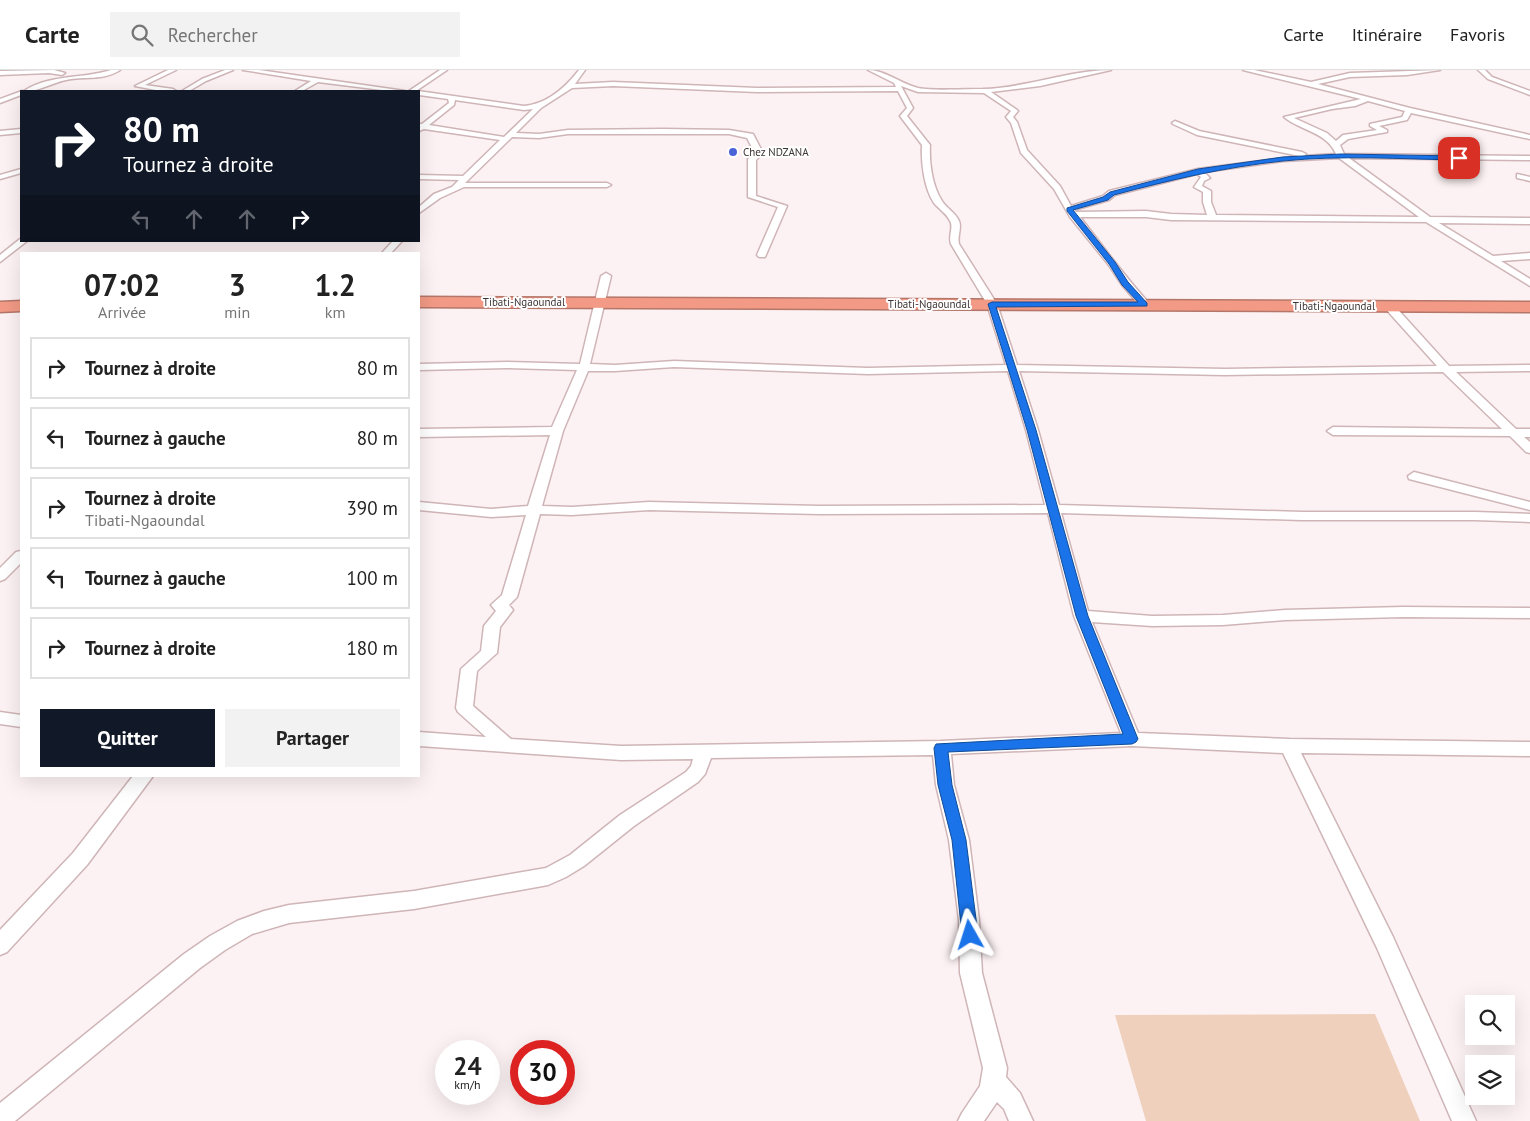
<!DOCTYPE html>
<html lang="fr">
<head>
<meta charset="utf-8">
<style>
	body { margin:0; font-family:"PT Sans",sans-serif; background:#f2f2f2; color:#222; height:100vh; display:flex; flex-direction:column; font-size:19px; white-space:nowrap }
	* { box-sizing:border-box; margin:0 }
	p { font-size:16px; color:#767676 }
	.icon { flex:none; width:28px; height:28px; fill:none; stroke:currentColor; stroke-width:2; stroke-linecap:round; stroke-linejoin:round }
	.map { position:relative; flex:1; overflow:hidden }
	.side { position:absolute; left:20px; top:182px; width:400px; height:525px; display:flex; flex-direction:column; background:#fff; border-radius:0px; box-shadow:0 5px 20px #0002 }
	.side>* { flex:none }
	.banner { position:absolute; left:20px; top:20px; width:400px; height:152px; border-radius:0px; box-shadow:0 5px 20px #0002; background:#111827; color:#fff; overflow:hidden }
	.tools { position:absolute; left:1465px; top:925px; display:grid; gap:10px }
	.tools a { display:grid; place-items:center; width:50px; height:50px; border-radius:0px; background:#fff; box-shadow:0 5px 20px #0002; font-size:25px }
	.speed { position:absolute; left:435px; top:970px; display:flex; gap:10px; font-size:25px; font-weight:700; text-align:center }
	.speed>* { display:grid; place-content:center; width:65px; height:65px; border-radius:50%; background:#fff; box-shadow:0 5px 20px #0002; line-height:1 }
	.speed small { font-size:12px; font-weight:400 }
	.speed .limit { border:8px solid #d22; background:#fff; color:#111 }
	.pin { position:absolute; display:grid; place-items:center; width:42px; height:42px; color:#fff; margin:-21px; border-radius:10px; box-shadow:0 2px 8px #0006 }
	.me { position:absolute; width:55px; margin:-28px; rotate:354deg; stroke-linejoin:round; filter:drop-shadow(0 0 4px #0008) }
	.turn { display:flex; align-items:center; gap:18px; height:105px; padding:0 20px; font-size:22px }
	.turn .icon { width:65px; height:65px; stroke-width:2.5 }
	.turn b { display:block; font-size:35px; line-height:42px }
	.lanes { display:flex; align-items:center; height:48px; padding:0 20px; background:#0003; justify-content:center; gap:25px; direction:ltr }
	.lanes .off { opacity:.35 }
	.eta { display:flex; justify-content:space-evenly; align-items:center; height:85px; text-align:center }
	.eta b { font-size:30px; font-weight:700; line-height:35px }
	.action { display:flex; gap:10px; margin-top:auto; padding:10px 20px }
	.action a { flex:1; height:58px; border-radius:0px; background:#111827; color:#fff; font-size:20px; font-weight:700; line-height:58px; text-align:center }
	.action a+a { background:#f2f2f2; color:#222 }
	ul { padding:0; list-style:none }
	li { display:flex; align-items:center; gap:15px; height:62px; margin:0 10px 8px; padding:0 10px; border:2px solid #e0e0e0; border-radius:0px }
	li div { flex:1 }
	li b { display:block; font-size:19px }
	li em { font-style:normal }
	header { display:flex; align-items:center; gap:30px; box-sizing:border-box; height:70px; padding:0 25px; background:#fff; border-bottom:1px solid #e0e0e0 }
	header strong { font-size:24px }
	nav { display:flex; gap:28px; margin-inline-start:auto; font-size:18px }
	.search { width:350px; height:45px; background:#f2f2f2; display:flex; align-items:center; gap:12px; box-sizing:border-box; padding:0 18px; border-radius:0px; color:#767676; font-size:19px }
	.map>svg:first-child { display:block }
	.green { fill:#efd0bc }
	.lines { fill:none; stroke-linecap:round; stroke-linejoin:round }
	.street-casing { stroke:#cfb5b7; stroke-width:3 }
	.highway-casing { stroke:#b37669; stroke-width:3 }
	.street { fill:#fff; fill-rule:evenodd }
	.highway { fill:#f29a85; fill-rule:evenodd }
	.route { fill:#1a73e8; stroke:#114b97 }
	.poi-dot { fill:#4a63d7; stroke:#fff; stroke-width:2 }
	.labels { text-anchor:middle; stroke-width:4; stroke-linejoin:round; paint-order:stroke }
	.far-poi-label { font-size:11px; fill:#3e3434; stroke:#fff; text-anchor:start }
	.far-street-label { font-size:11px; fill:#3e3434; stroke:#fff }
</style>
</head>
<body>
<header>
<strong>Carte</strong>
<div class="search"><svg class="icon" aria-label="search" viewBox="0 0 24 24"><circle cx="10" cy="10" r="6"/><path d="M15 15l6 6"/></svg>Rechercher</div>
<nav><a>Carte</a><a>Itinéraire</a><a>Favoris</a></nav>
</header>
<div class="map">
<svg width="1530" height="1051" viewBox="0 0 1530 1051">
	<rect width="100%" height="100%" fill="#fdf2f3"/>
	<polygon class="green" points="1375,944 1420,1051 1146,1051 1115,945"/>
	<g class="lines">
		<g class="street-casing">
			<g id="street">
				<polygon points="54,0 65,3 62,5 49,3 0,5 0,1"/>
				<path d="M 111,0 L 120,0 C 103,11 85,6 66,10 C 51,13 39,22 24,21 C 50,4 83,9 111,0 Z"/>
				<polygon points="168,0 176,0 145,15 173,19 176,21 161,21 135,16"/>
				<polygon points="225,0 233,0 206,11 189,21 182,21 202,9"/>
				<polygon points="243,0 259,0 405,21 390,21 318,12 302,21 295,21 311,11"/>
				<polygon points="440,0 447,0 416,21 409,21"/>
				<path d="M 579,0 L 585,0 L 575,14 L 613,12 L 757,18 L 896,17 L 894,13 L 868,0 C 885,0 901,14 918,18 C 934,21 965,19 983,19 C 1026,18 1069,0 1111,0 L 1040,16 L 991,22 L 1017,40 L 1018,41 L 1013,47 L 1017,52 L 1027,80 L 1060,116 L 1071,136 L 1103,126 L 1109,121 L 1198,99 L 1300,86 L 1197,65 L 1173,54 L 1172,53 L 1175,51 L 1199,61 L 1302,82 L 1306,84 L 1304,86 L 1336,84 C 1327,62 1301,61 1284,47 L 1361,29 L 1243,0 L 1254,0 L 1311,12 L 1350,3 L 1440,0 L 1407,5 L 1350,7 L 1318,14 L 1410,38 L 1530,65 L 1530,69 L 1411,43 L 1407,50 L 1379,56 L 1387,60 L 1387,62 L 1348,69 L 1340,75 L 1344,84 L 1530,86 L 1530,90 L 1349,88 L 1430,147 L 1530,148 L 1530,154 L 1439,153 L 1493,186 L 1530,183 L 1530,189 L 1501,191 L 1530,209 L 1530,216 L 1426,152 L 1171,150 L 1146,147 L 1080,147 C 1103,176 1124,206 1149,233 L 1150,235 L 1145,238 L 1141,237 L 1122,215 L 1108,194 L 1070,147 L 1054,119 L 1021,83 L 1011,53 L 1006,47 L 1011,41 L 984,23 L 918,22 L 901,16 L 913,38 L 907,46 L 930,75 C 929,92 932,116 942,131 C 946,138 956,143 959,151 C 962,158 957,165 959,174 L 997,234 L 1017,295 L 1225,299 L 1437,296 L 1384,237 L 1384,233 L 1392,233 L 1449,296 L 1530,295 L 1530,301 L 1456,302 L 1516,359 L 1530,359 L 1530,367 L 1524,367 L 1530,372 L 1530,383 L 1526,382 L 1510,366 L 1333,365 L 1327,361 L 1333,357 L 1502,359 L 1443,302 L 1225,305 L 1019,301 L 1038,360 L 1059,435 L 1302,442 L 1475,442 L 1530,444 L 1530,452 L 1475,450 L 1302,450 L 1061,443 L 1088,541 L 1152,546 L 1223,545 L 1285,540 L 1403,537 L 1530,538 L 1530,548 L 1403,547 L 1285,550 L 1223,555 L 1152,556 L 1092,552 L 1138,663 L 1289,669 L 1530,672 L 1530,686 L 1301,683 L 1393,867 L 1476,1051 L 1452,1051 L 1377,878 L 1283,683 L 1132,676 L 951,684 L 954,715 L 969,770 L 979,850 L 982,903 L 1007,998 L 1006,1007 L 1020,1023 L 1033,1051 L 1009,1051 L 1004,1039 L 997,1032 L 984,1051 L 958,1051 L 962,1043 L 980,1016 L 983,998 L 960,903 L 959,850 L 949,770 L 936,715 L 933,685 L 711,688 L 705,704 L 698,712 L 634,756 L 584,796 L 566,807 L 548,815 L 414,839 L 289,853 L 252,864 L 225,880 L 200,898 L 15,1051 L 0,1051 L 0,1033 L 184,884 L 210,866 L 237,851 L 264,841 L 289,835 L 414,821 L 546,798 L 570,785 L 620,745 L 686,702 L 691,696 L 693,689 L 621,690 L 419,676 L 419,662 L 486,667 L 458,642 L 456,638 L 461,599 L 481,581 L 484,556 L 496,541 L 491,535 L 502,525 L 526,445 L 491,447 L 419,440 L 419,432 L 491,439 L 528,436 L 550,365 L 419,367 L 419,359 L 552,357 L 577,300 L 507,298 L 419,300 L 419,294 L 507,292 L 580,294 L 601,206 L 606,203 L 611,206 L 590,294 L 615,295 L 674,291 L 868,298 L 1006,295 L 987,234 L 951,174 C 948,166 954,157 950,151 C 947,144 939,139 934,133 C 924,118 921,92 922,75 L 900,46 L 907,38 L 898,21 L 757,22 L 613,16 L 572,18 L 541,38 L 516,63 L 539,64 L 568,60 L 663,59 L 729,60 L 753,64 L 763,83 L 756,90 L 756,126 L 787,136 L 765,187 L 759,187 L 757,185 L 778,137 L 748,127 L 748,89 L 755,83 L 747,68 L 729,64 L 568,64 L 539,68 L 512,67 L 465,113 L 607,113 L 611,115 L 607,117 L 464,117 L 440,128 L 419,143 L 419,137 L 434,124 L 452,117 L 459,110 L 419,109 L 419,105 L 463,106 L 500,70 L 424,59 L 419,61 L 419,54 L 422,54 L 449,33 L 448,29 L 419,25 L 418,21 L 524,36 C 547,34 565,18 579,0 ZM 455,30 L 524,40 L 533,39 L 504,67 L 429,55 L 454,35 ZM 1368,31 L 1405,41 L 1402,47 L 1370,54 L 1370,56 L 1377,60 L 1343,65 L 1336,71 L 1327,63 L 1294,48 L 1332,39 L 1355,36 ZM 1339,88 L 1419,147 L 1216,145 L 1211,132 L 1211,121 L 1202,116 L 1204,111 L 1210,108 L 1204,102 L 1283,91 ZM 1197,104 L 1201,107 L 1194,117 L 1203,122 L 1203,132 L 1207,145 L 1171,144 L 1146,141 L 1076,142 L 1074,140 L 1109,130 L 1115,125 ZM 674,297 L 868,304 L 1008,301 L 1026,360 L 1045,435 L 820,436 L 649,432 L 572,437 L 542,436 L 563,361 L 588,301 L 615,301 ZM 649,440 L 820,444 L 1048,443 L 1074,546 L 1121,663 L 941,671 L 621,676 L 511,669 L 473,636 L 477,601 L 497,583 L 500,557 L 513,540 L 509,535 L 517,527 L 540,444 L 572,445 Z"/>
				<polygon points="1478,0 1485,0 1492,7 1530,21 1530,25 1488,9"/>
				<polygon points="22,21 21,25 0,33 0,29"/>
				<polygon points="21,59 21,63 0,65 0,61"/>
				<polygon points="21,99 21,103 0,109 0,105"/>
				<polygon points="1517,104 1530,107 1530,111 1517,108"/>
				<polygon points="20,169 21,171 27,171 0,192 0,185"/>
				<polygon points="393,171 402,171 390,184 381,184"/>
				<polygon points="1414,402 1530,432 1530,440 1409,409 1408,406"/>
				<polygon points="21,481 21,493 5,509 0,511 0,498 16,482"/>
				<polygon points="0,642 21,645 21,657 0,654"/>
				<polygon points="133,706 153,706 87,795 7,882 0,885 0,860 73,783"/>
			</g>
		</g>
		<g class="highway-casing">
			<g id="highway">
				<polygon points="419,227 1530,232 1530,242 419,237"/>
				<polygon points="21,231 21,241 0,242 0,232"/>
			</g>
		</g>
		<use href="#street" class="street"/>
		<use href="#highway" class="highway"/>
	</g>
	<path class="route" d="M 1341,84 L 1459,86 L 1462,88 L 1459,90 C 1400,89 1341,85 1283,91 C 1225,97 1170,110 1114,125 L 1108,130 L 1073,140 L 1115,192 L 1128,212 L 1147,233 L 1147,236 L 996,237 L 1036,360 L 1088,546 L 1138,669 L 1136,672 L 1132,674 L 948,682 L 952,715 L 966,770 L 978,865 L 976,870 L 970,872 L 964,870 L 962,865 L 952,770 L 938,715 L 934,678 L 936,674 L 1123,664 L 1076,546 L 1027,360 L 988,234 L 992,232 L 1138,232 L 1122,215 L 1109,194 L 1067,141 L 1067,138 L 1103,127 L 1110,122 L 1198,99 L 1283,87 Z"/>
	<circle class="poi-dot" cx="733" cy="82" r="5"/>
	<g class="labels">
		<g class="far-poi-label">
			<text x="743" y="86">Chez NDZANA</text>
		</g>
		<g class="far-street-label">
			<text x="524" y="236">Tibati-Ngaoundal</text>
			<text x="929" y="238">Tibati-Ngaoundal</text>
			<text x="1334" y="240">Tibati-Ngaoundal</text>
		</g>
	</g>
</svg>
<div class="tools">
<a><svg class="icon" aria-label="search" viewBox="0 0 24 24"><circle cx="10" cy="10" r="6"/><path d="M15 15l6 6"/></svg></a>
<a><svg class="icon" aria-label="layers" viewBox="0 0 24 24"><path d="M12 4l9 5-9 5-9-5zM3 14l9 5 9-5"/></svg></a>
</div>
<div class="speed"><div>24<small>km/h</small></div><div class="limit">30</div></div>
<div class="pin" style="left:1459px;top:88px;background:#d93025"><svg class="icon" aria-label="arrive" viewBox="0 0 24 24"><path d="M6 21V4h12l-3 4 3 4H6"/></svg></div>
<svg class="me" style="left:970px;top:865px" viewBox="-20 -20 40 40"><path d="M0-17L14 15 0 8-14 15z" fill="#1a73e8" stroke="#fff" stroke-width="4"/></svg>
<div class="banner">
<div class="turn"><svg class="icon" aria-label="right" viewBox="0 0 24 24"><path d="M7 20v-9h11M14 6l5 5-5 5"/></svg><div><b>80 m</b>Tournez à droite</div></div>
<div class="lanes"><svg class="icon off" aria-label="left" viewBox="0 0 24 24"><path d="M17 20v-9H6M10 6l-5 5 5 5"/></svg><svg class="icon off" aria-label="ahead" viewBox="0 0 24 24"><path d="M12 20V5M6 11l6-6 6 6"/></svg><svg class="icon off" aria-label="ahead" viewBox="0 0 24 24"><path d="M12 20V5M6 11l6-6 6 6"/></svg><svg class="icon" aria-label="right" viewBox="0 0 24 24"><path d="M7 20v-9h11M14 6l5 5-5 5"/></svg></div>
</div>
<section class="side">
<div class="eta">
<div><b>07:02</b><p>Arrivée</p></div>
<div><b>3</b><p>min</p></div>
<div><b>1.2</b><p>km</p></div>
</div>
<ul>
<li><svg class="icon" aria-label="right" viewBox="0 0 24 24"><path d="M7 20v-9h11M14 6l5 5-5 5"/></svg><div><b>Tournez à droite</b></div><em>80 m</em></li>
<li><svg class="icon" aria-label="left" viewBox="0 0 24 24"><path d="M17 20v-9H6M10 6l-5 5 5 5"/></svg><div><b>Tournez à gauche</b></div><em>80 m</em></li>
<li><svg class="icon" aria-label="right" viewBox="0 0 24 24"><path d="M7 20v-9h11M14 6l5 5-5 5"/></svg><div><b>Tournez à droite</b><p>Tibati-Ngaoundal</p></div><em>390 m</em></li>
<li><svg class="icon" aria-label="left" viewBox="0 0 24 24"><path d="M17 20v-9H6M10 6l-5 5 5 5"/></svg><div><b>Tournez à gauche</b></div><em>100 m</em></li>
<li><svg class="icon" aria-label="right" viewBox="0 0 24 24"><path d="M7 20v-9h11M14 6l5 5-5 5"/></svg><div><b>Tournez à droite</b></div><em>180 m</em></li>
</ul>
<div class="action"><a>Quitter</a><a>Partager</a></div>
</section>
</div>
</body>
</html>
